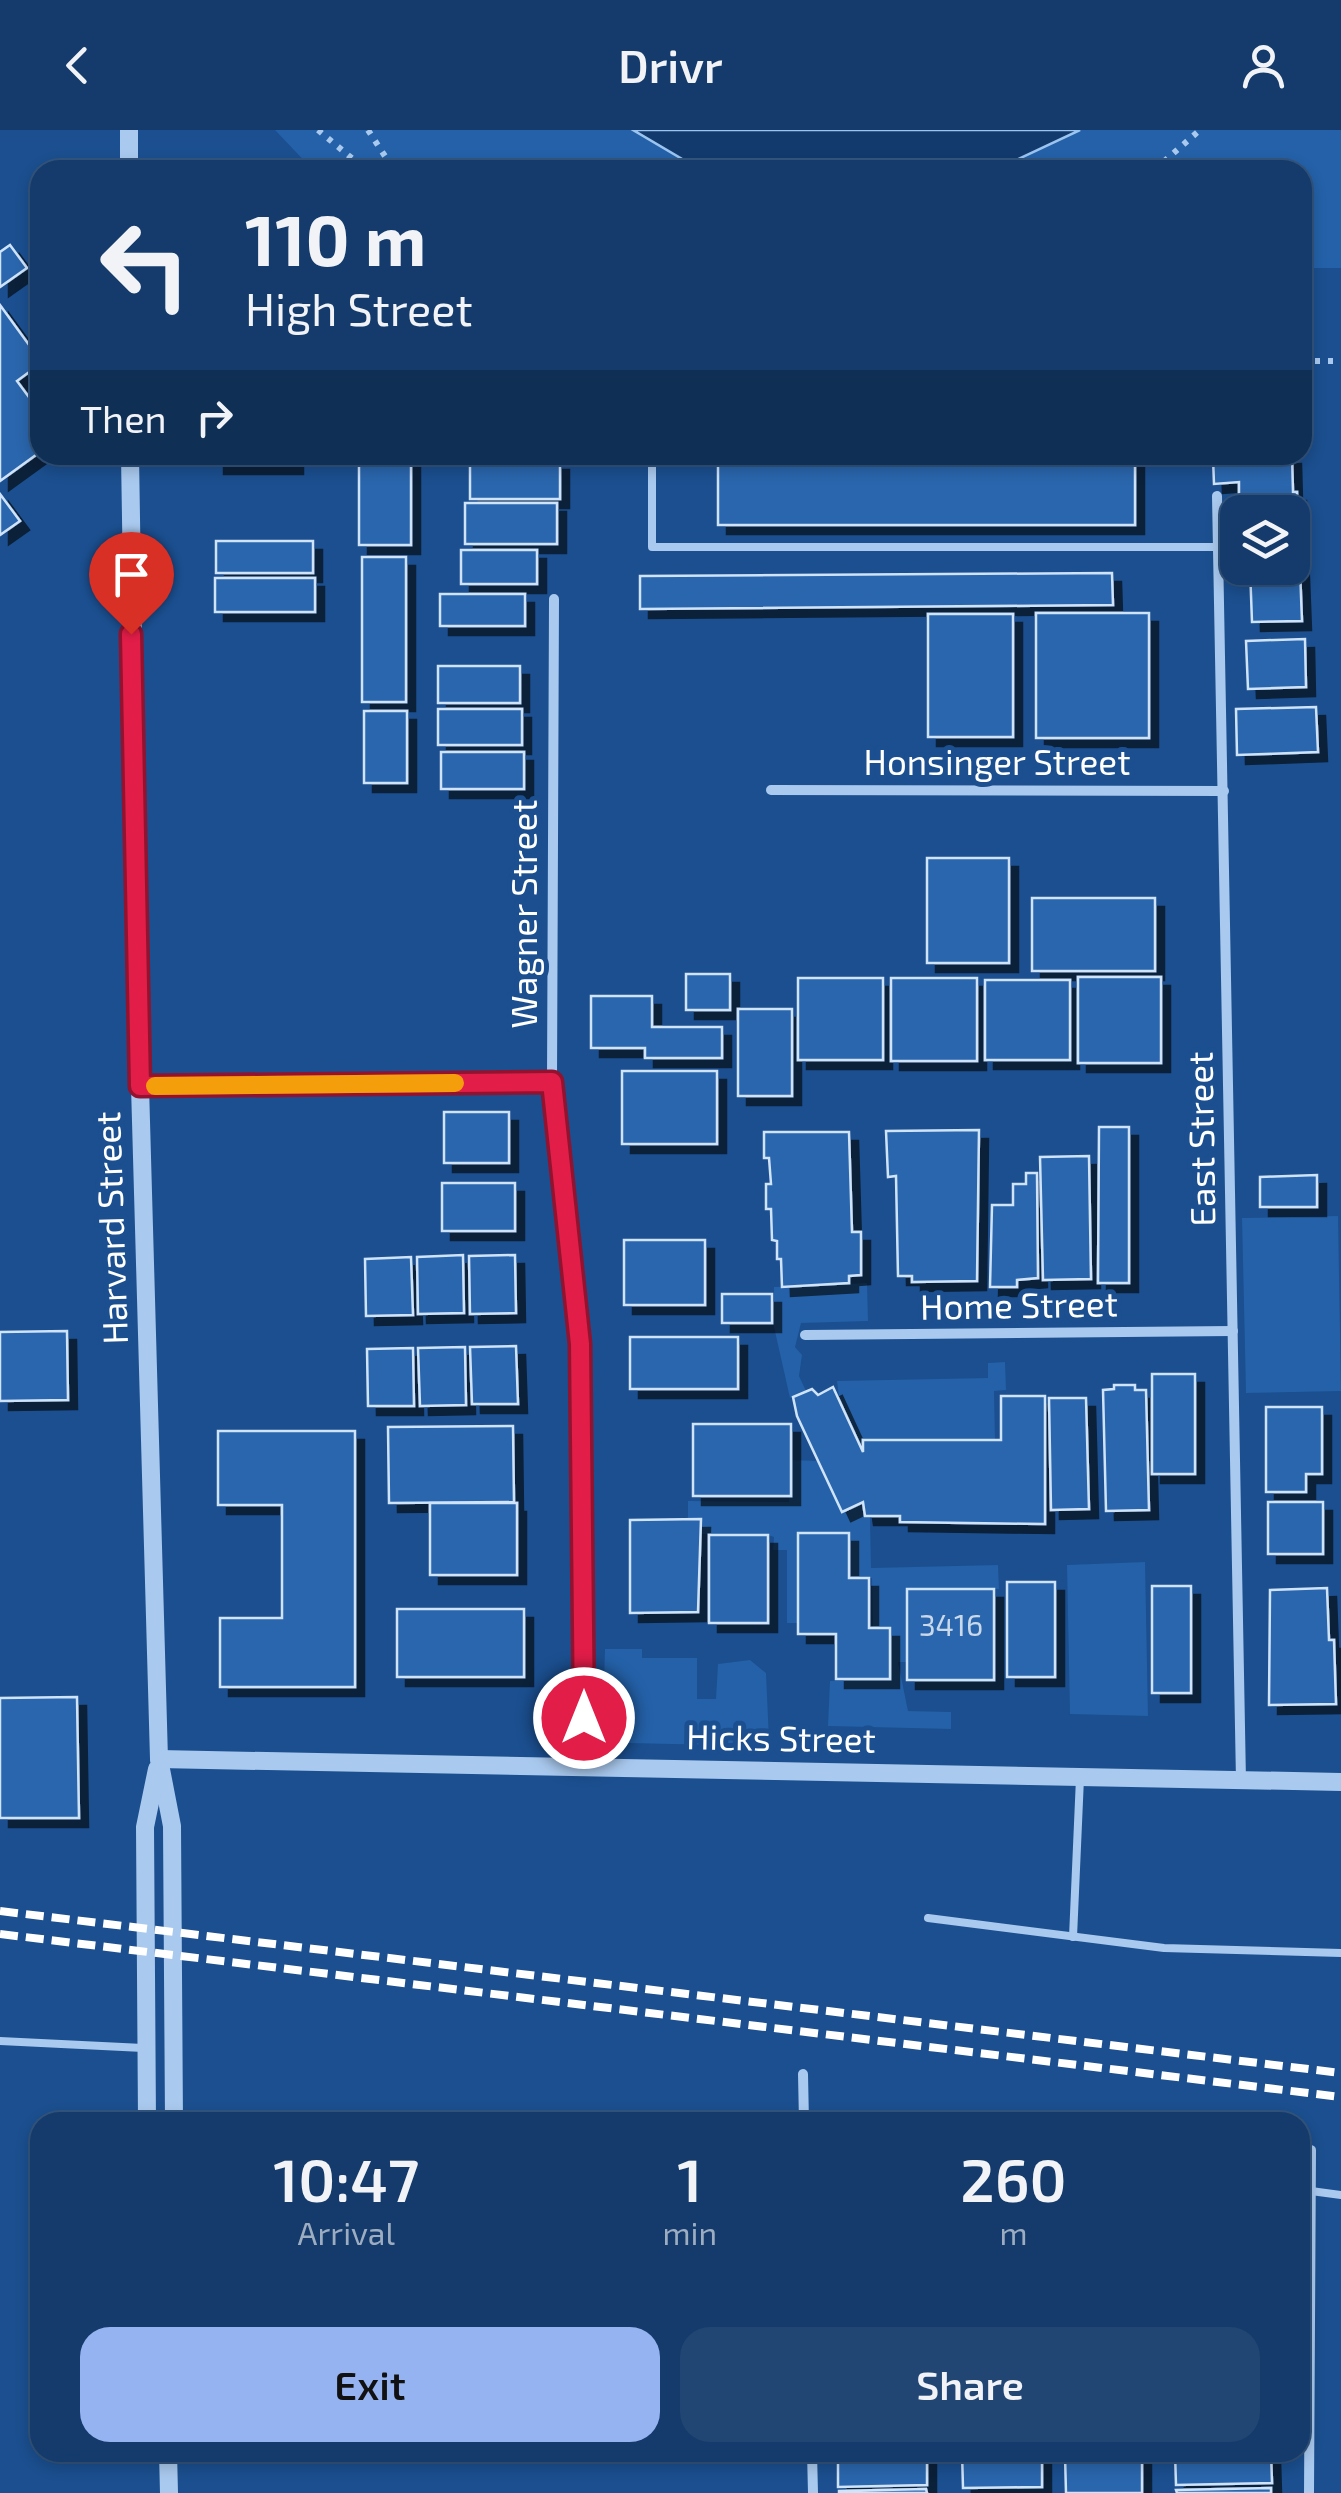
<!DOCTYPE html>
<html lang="en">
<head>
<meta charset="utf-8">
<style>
	body { margin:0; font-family:"Exo 2",sans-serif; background:#214673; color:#f1f3f6; height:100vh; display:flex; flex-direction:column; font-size:38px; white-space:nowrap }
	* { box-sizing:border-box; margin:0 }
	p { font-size:32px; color:#9dadc1 }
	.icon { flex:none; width:55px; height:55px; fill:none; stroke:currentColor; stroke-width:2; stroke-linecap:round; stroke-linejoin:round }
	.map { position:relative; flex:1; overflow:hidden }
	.panel { position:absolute; left:30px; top:1982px; width:1280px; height:350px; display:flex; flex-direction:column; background:#143b6b; border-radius:30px; box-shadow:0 5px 15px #0003,0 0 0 2px #33557e }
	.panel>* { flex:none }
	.banner { position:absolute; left:30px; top:30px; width:1282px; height:305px; border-radius:30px; box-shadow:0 5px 15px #0003,0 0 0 2px #33557e; background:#143b6b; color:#f1f3f6; overflow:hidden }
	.controls { position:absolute; left:1220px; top:365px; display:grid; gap:20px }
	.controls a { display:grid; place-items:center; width:90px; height:90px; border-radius:20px; background:#143b6b; box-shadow:0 5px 15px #0003,0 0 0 2px #33557e; font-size:50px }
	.pin { position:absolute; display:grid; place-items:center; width:85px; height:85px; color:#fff; margin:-102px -42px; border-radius:50% 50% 50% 0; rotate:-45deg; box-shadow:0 0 10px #0007 }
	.pin .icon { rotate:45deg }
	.me { position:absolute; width:110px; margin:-55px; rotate:0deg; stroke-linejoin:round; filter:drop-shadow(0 0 8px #0008) }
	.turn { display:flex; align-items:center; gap:35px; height:210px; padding:0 50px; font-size:45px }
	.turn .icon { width:130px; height:130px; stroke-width:2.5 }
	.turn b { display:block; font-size:70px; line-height:85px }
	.then { display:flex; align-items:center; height:95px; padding:0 50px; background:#0003; gap:20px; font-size:38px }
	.eta { display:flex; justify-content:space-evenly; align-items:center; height:170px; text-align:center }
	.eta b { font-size:60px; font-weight:600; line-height:70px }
	.action { display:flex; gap:20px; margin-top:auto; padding:20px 50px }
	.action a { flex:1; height:115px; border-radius:30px; background:#95b2f1; color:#111; font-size:40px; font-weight:600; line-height:115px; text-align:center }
	.action a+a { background:#214673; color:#f1f3f6 }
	header { display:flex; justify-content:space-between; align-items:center; height:130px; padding:0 50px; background:#143b6b; font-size:45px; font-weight:600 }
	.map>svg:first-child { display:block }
	.green { fill:#2461a8 }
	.water { fill:#123a6d; stroke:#9cc4f0; stroke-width:2.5 }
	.building { fill:#2a66ad; stroke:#cfe3fa; stroke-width:2.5; filter:url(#shadow) }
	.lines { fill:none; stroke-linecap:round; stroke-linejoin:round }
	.path { stroke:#a9c9ee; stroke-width:6; stroke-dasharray:5 8; stroke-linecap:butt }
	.service { stroke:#a9c9ee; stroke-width:8 }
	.minor { stroke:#a9c9ee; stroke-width:10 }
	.tertiary { stroke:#a9c9ee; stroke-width:18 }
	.rail { stroke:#fff; stroke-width:8; stroke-dasharray:18 8; stroke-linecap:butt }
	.route-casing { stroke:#92132f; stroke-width:25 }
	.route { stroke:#e11d48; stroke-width:18 }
	.slow { stroke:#f59e0b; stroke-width:18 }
	.labels { text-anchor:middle; stroke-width:10; stroke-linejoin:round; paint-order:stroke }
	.number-label { font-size:30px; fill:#cad9ea }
	.street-label { font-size:35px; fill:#fff; stroke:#1b4f8f }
</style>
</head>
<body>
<header><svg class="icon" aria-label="back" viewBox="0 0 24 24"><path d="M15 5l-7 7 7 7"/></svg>Drivr<svg class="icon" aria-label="person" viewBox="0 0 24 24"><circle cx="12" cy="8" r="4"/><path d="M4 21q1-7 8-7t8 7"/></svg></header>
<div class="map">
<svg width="1341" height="2363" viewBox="0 0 1341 2363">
	<defs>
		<filter id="shadow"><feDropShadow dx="9" dy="9" stdDeviation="0" flood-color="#0009"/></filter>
	</defs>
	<rect width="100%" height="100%" fill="#1b4f8f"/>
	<g class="green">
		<polygon points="275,0 633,0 689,33 719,40 313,40"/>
		<polygon points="1080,0 1341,0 1341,138 1303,138 1302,40 976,40 1010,33"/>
		<polygon points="1338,1086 1341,1261 1246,1263 1242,1088"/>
		<polygon points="867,1153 868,1191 801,1193 795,1217 802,1225 799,1246 806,1261 790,1268 774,1197 774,1157"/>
		<polygon points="1005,1232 1006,1260 994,1261 995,1310 864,1310 863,1322 840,1273 837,1251 988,1248 988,1233"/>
		<polygon points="791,1330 818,1331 842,1382 863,1372 865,1386 870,1386 871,1438 998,1435 999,1459 908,1459 908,1532 898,1532 908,1581 951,1582 951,1599 828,1596 830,1551 890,1549 873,1498 872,1448 849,1448 798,1493 787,1493 787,1420 773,1420 774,1407 768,1405 701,1404 700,1390 688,1390 688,1371 789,1372"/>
		<polygon points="1145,1432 1148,1586 1070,1584 1067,1435"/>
		<polygon points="605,1519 642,1519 642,1528 697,1528 697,1569 716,1569 718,1534 750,1530 766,1543 769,1610 760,1616 629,1613 610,1604 603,1584"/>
	</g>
	<polygon class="water" points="633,0 1080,0 1010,33 976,40 719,40 689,33"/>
	<g class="building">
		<polygon points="10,115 27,138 0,157 0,122"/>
		<polygon points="0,175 40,230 40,234 17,251 40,282 40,322 0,351"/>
		<rect x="215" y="325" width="79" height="10"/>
		<rect x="359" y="325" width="52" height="90"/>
		<rect x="718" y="325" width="417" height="70"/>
		<polygon points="1292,325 1293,362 1297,362 1302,491 1252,492 1250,438 1292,438 1292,382 1248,382 1247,373 1239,373 1239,352 1214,354 1213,328"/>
		<rect x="470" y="331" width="90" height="38"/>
		<polygon points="0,364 20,391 0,405"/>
		<rect x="465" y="373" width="92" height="41"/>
		<rect x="216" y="411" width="97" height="32"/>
		<rect x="461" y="420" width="76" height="34"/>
		<rect x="362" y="427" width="44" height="145"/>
		<polygon points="1112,443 1113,475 640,479 640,446"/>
		<rect x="215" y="448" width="100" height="34"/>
		<rect x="440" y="464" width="85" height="32"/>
		<rect x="1036" y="483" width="113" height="125"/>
		<rect x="928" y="484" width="85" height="123"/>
		<polygon points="1305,509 1306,557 1248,559 1246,511"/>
		<rect x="438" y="536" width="82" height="37"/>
		<polygon points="1316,577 1318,622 1237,625 1236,579"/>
		<rect x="438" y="579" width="84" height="36"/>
		<rect x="364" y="581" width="43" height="72"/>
		<rect x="441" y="622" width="83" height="37"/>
		<rect x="927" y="728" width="82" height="105"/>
		<rect x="1032" y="768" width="123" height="73"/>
		<rect x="686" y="844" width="44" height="36"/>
		<rect x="1078" y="847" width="83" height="86"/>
		<rect x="798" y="848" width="85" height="82"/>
		<rect x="891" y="848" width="86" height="83"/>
		<rect x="985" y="850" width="85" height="80"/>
		<polygon points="591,866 652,866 652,897 722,897 722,928 645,928 645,918 591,918"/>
		<rect x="738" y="879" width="54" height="87"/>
		<rect x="622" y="941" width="95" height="73"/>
		<rect x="444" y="982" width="65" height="51"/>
		<polygon points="1099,997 1129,997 1129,1153 1098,1153"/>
		<polygon points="979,1000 977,1151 912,1152 912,1146 898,1146 896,1046 888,1047 886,1001"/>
		<polygon points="764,1002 849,1002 852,1102 861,1102 861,1145 849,1146 849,1153 782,1157 781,1129 777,1129 777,1111 772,1110 771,1079 766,1079 766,1054 771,1054 769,1028 764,1028"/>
		<polygon points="1089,1026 1091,1149 1043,1150 1040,1027"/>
		<polygon points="1026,1043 1037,1043 1038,1148 1017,1150 1017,1157 990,1157 992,1075 1013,1075 1013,1054 1026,1054"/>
		<polygon points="1317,1045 1317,1077 1260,1077 1260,1047"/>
		<rect x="442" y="1053" width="73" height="48"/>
		<rect x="624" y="1110" width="81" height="65"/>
		<polygon points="463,1125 464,1183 418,1184 417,1127"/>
		<polygon points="515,1125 516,1183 470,1184 469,1126"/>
		<polygon points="411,1127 413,1185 366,1186 365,1129"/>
		<rect x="722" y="1164" width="50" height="29"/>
		<polygon points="67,1201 68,1270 0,1271 0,1202"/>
		<rect x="630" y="1207" width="108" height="52"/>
		<polygon points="516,1216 518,1274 472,1274 470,1217"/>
		<polygon points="465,1217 466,1275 420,1276 418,1218"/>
		<polygon points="413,1218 414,1276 368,1276 367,1219"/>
		<rect x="1152" y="1244" width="43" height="100"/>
		<polygon points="1114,1255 1135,1255 1135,1260 1146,1260 1149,1380 1106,1381 1103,1260 1114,1259"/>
		<polygon points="833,1257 863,1322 863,1310 1001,1310 1001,1266 1045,1266 1045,1394 900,1392 900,1386 865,1386 863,1372 842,1382 797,1286 793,1267 812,1259 818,1265"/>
		<polygon points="1049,1268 1086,1268 1089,1379 1051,1380"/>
		<polygon points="1266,1277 1322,1277 1322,1344 1306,1344 1306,1362 1266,1362"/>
		<rect x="693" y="1294" width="98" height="72"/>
		<polygon points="513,1296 514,1372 389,1373 388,1297"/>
		<polygon points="218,1301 355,1301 355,1557 220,1557 220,1488 282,1488 282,1375 218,1375"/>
		<rect x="1268" y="1372" width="55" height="52"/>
		<rect x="430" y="1373" width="87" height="72"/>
		<polygon points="701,1389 698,1482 630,1483 630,1390"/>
		<polygon points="798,1403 849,1403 849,1448 869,1448 869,1498 890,1498 890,1549 836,1549 836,1504 798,1504"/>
		<rect x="709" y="1405" width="59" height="88"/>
		<rect x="1007" y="1452" width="48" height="95"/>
		<rect x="1152" y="1456" width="39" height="107"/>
		<polygon points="1327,1458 1329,1510 1334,1510 1336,1574 1269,1575 1270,1460"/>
		<rect x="907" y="1459" width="87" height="91"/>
		<rect x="397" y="1479" width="127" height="68"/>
		<polygon points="77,1567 79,1688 0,1688 0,1568"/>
		<polygon points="838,2322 927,2322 927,2355 838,2357"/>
		<polygon points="962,2322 1042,2322 1042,2357 963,2358"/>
		<polygon points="1175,2322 1271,2322 1272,2353 1176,2355"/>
		<polygon points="1142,2323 1142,2363 1066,2363 1065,2325"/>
		<polygon points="1271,2358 1271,2363 1177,2363 1176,2360"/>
		<polygon points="926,2359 927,2363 839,2363 839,2361"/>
	</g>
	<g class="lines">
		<g class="path">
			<polyline points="318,0 366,40"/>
			<polyline points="368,0 394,40"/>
			<polyline points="1154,40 1200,0"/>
			<polyline points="1302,231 1341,231"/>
		</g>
		<g class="service">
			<polyline points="652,325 652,417 1218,417"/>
			<polyline points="928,1788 1164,1818 1341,1823"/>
			<polyline points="1073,1807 1080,1648"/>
			<polyline points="0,1911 143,1918"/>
			<polyline points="1311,2061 1341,2065"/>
		</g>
		<g class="minor">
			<polyline points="1217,366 1241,1651"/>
			<polyline points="554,469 552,952 580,1214 584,1638"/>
			<polyline points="771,660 1224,661"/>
			<polyline points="140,956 552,952"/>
			<polyline points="805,1205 1233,1201"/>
			<polyline points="803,1944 804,1992"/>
			<polyline points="812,2322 813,2363"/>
			<polyline points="1309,2363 1311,2020"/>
		</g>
		<g class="tertiary">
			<polyline points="129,0 129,40"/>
			<polyline points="130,325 140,956 159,1629 172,1696 174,1992"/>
			<polyline points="159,1629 1341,1652"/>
			<polyline points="147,1992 145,1697 157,1639"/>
			<polyline points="168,2322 169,2363"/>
		</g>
		<g class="rail">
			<polyline points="0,1781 1341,1943"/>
			<polyline points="0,1804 1341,1967"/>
		</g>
	</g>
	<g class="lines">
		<g class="route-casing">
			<polyline id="route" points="131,504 140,956 552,952 580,1214 584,1588"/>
		</g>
		<use href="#route" class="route"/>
		<polyline class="slow" points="155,956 455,953"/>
	</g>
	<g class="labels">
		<g class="number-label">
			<text x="951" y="1506">3416</text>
		</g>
		<g class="street-label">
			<text x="997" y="645">Honsinger Street</text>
			<text transform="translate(525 784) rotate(-90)" y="12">Wagner Street</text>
			<text transform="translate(1202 1009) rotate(-91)" y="12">East Street</text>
			<text transform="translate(112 1098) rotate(-92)" y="12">Harvard Street</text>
			<text transform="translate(1019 1176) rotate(-1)" y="12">Home Street</text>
			<text transform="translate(781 1609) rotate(1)" y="12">Hicks Street</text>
		</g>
	</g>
</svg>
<div class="controls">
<a><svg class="icon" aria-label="layers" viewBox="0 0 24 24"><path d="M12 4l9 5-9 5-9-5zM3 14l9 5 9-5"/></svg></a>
</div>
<div class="pin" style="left:131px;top:504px;background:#d93025"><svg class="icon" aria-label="arrive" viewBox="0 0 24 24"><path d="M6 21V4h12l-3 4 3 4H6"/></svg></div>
<svg class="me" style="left:584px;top:1588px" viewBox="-20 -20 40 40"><circle r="17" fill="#e11d48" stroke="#fff" stroke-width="3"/><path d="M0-11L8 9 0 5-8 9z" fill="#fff"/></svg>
<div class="banner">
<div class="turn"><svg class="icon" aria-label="left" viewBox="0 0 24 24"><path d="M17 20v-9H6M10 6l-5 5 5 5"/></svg><div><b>110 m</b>High Street</div></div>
<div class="then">Then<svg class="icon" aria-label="right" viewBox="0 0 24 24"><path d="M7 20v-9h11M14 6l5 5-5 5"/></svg></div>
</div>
<section class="panel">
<div class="eta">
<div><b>10:47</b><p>Arrival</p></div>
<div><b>1</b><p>min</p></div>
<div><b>260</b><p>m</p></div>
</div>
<div class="action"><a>Exit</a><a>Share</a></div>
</section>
</div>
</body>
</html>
